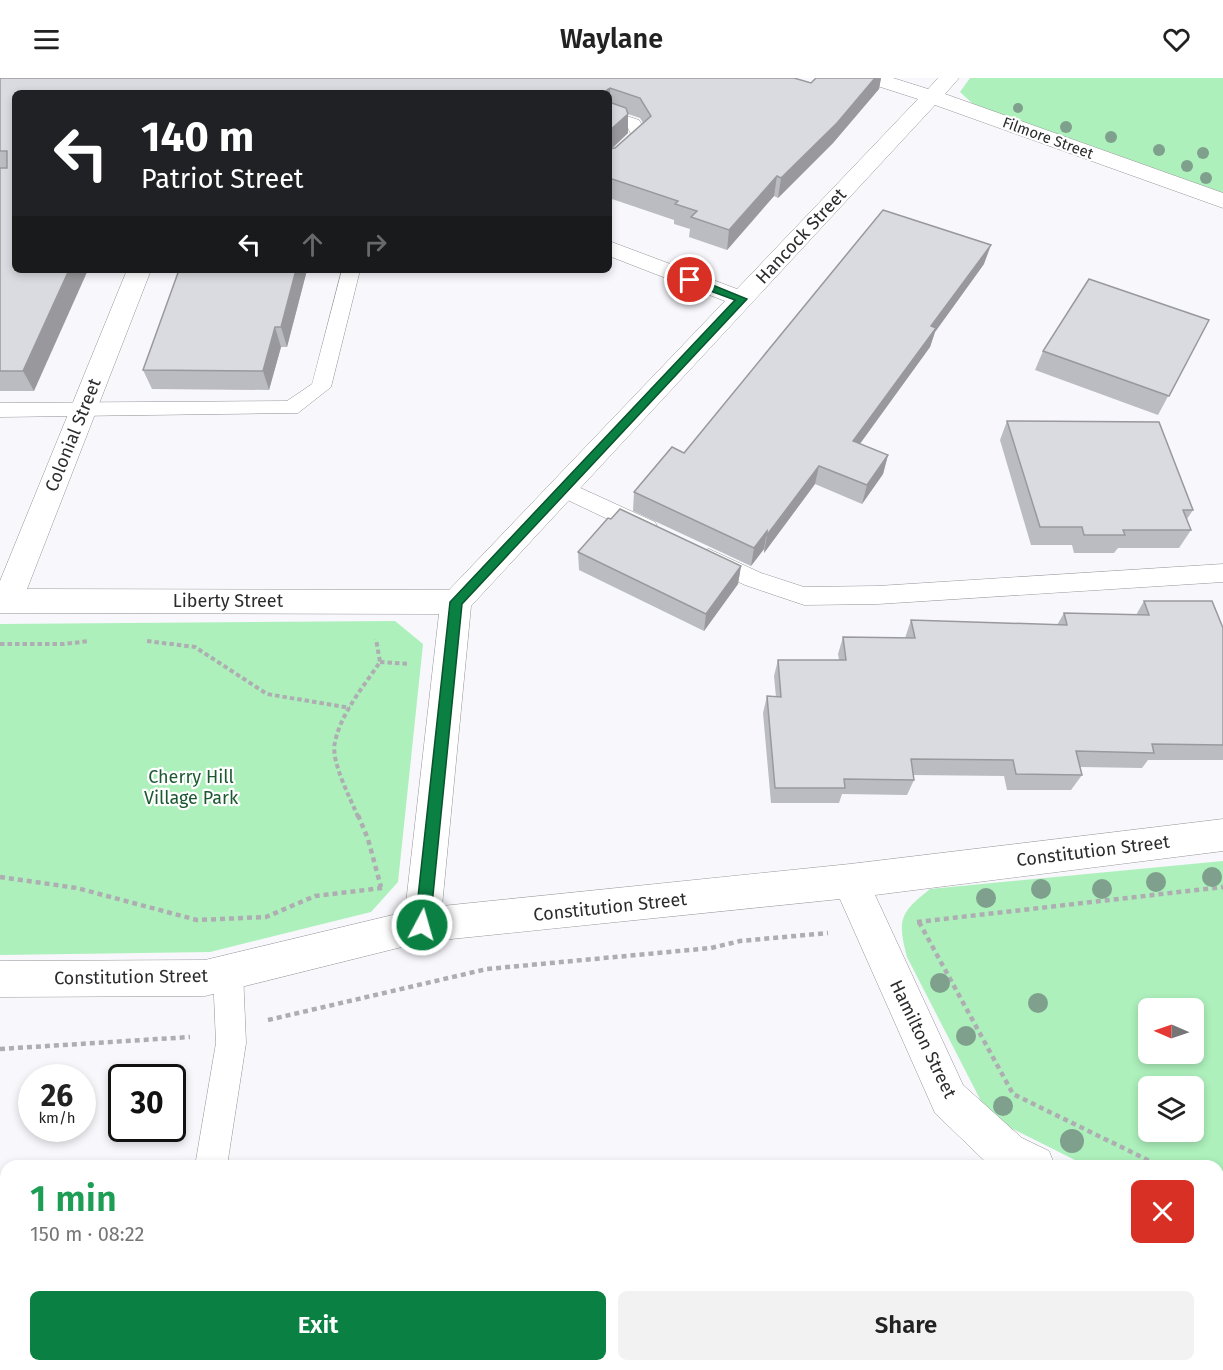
<!DOCTYPE html>
<html lang="en">
<head>
<meta charset="utf-8">
<style>
	body { margin:0; font-family:"Fira Sans",sans-serif; background:#f2f2f2; color:#222; height:100vh; display:flex; flex-direction:column; font-size:22px; white-space:nowrap }
	* { box-sizing:border-box; margin:0 }
	p { font-size:20px; color:#767676 }
	.icon { flex:none; width:33px; height:33px; fill:none; stroke:currentColor; stroke-width:2; stroke-linecap:round; stroke-linejoin:round }
	.map { position:relative; flex:1; overflow:hidden }
	.panel { position:absolute; left:0px; top:1082px; width:1224px; height:212px; display:flex; flex-direction:column; background:#fff; border-radius:18px 18px 0 0; box-shadow:0 3px 9px #0003 }
	.panel>* { flex:none }
	.hud { position:absolute; left:12px; top:12px; width:600px; height:183px; border-radius:9px; box-shadow:0 3px 9px #0003; background:#202124; color:#fff; overflow:hidden }
	.needle { width:39px; rotate:272deg }
	.controls { position:absolute; left:1138px; top:920px; display:grid; gap:12px }
	.controls a { display:grid; place-items:center; width:66px; height:66px; border-radius:9px; background:#fff; box-shadow:0 3px 9px #0003; font-size:30px }
	.speed { position:absolute; left:18px; top:986px; display:flex; gap:12px; font-size:30px; font-weight:700; text-align:center }
	.speed>* { display:grid; place-content:center; width:78px; height:78px; border-radius:50%; background:#fff; box-shadow:0 3px 9px #0003; line-height:1 }
	.speed small { font-size:15px; font-weight:400 }
	.speed .limit { border:3px solid #111; border-radius:9px; background:#fff; color:#111 }
	.pin { position:absolute; display:grid; place-items:center; width:51px; height:51px; color:#fff; margin:-26px; border:3px solid #fff; border-radius:50%; box-shadow:0 2px 6px #0007 }
	.me { position:absolute; width:66px; margin:-33px; rotate:6deg; stroke-linejoin:round; filter:drop-shadow(0 0 4px #0008) }
	.turn { display:flex; align-items:center; gap:21px; height:126px; padding:0 30px; font-size:27px }
	.turn .icon { width:78px; height:78px; stroke-width:2.5 }
	.turn b { display:block; font-size:42px; line-height:51px }
	.lanes { display:flex; align-items:center; height:57px; padding:0 30px; background:#0003; justify-content:center; gap:30px; direction:ltr }
	.lanes .off { opacity:.35 }
	.round { display:grid; place-items:center; flex:none; width:63px; height:63px; border-radius:9px; background:#f2f2f2 }
	.summary { display:flex; align-items:center; justify-content:space-between; height:102px; padding:0 30px }
	h1 { font-size:36px; font-weight:600; line-height:45px; color:#1e9e55 }
	.primary-button { display:flex; gap:12px; margin-top:auto; padding:12px 30px }
	.primary-button a { flex:1; height:69px; border-radius:9px; background:#0b8043; color:#fff; font-size:24px; font-weight:600; line-height:69px; text-align:center }
	.primary-button a+a { background:#f2f2f2; color:#222 }
	header { display:flex; justify-content:space-between; align-items:center; height:78px; padding:0 30px; background:#fff; font-size:27px; font-weight:600 }
	.map>svg:first-child { display:block }
	.green { fill:#adf0bc; fill-rule:evenodd }
	.lines { fill:none; stroke-linecap:round; stroke-linejoin:round }
	.lane-casing { stroke:#949498; stroke-width:1 }
	.street-casing { stroke:#949498; stroke-width:1 }
	.path-far1 { stroke:#aeaeb2; stroke-width:4; stroke-dasharray:4.5 3; stroke-linecap:butt }
	.path { stroke:#aeaeb2; stroke-width:4.5; stroke-dasharray:5 4; stroke-linecap:butt }
	.lane { fill:#fff; fill-rule:evenodd }
	.street { fill:#fff; fill-rule:evenodd }
	.tree { fill:#7fa08c }
	.wall { fill:#bbbcc1; fill-rule:evenodd }
	.shaded-wall { fill:#99999d }
	.building { fill:#dadbe0; stroke:#99999d; stroke-width:1.5 }
	.route { fill:#0b8043; stroke:#07532c; stroke-width:1.5 }
	.labels { text-anchor:middle; stroke-width:4.5; stroke-linejoin:round; paint-order:stroke }
	.far-street-label { font-size:15px; fill:#2c2c2e; stroke:#fff }
	.street-label { font-size:18px; fill:#2c2c2e; stroke:#fff }
	.park-label { font-size:18px; fill:#1c5930; stroke:#fff }
</style>
</head>
<body>
<header><svg class="icon" aria-label="menu" viewBox="0 0 24 24"><path d="M4 6h16M4 12h16M4 18h16"/></svg>Waylane<svg class="icon" aria-label="heart" viewBox="0 0 24 24"><path d="M12 20l-8-8c-3-5 5-10 8-4 3-6 11-1 8 4z"/></svg></header>
<div class="map">
<svg width="1223" height="1292" viewBox="0 0 1223 1292">
	<rect width="100%" height="100%" fill="#f7f7fc"/>
	<g class="green">
		<polygon points="970,0 1223,0 1223,115 973,26 960,14"/>
		<polygon points="395,543 423,566 398,804 371,834 210,874 0,877 0,546"/>
		<path d="M 1223,783 L 1223,1155 L 1218,1153 L 1218,1088 L 1085,1087 L 999,1044 L 982,1025 L 907,879 C 897,841 900,835 930,811 ZM 1149,930 L 1194,930 L 1194,975 L 1149,975 ZM 1149,1008 L 1194,1008 L 1194,1053 L 1149,1053 Z"/>
	</g>
	<g class="lines">
		<g class="lane-casing">
			<g id="lane">
				<polygon points="609,32 639,42 648,57 615,88 609,89 609,75 631,56 627,48 609,42"/>
				<polygon points="342,192 360,192 331,309 298,335 0,339 0,325 287,323 312,306"/>
				<polygon points="563,402 655,444 658,450 655,456 647,458 639,456 555,416 552,410 555,404"/>
				<polygon points="709,471 761,495 804,509 878,508 1223,486 1223,504 878,526 804,527 745,507 701,486 698,480 701,474"/>
				<polygon points="228,880 238,884 243,894 246,965 227,1088 195,1088 216,965 213,894 218,884"/>
				<polygon points="0,1266 6,1266 6,1287 22,1287 20,1292 0,1292"/>
				<polygon points="161,1287 197,1287 196,1292 160,1292"/>
			</g>
		</g>
		<g class="street-casing">
			<g id="street">
				<polygon points="862,0 893,0 928,11 938,0 959,0 945,16 1223,115 1223,130 935,27 471,528 442,828 850,786 1223,741 1223,773 875,817 963,1007 1022,1060 1049,1073 1055,1088 990,1088 935,1035 840,821 422,864 205,918 0,919 0,883 205,882 405,834 439,536 0,535 0,503 127,192 151,192 27,511 449,512 725,223 609,178 609,163 737,211 918,21 865,4"/>
				<polygon points="1218,1155 1223,1157 1223,1201 1218,1199"/>
			</g>
		</g>
		<g class="path-far1">
			<polyline points="147,563 195,569 267,616 350,630"/>
			<polyline points="0,566 64,566 89,563"/>
			<polyline points="380,584 409,586"/>
			<path d="M 358,739 C 351,721 330,683 335,664 C 341,635 364,608 380,584 L 376,561"/>
		</g>
		<g class="path">
			<polyline points="358,737 368,761 381,809"/>
			<polyline points="0,799 77,810 197,842 266,839 315,818 382,810"/>
			<polyline points="917,844 1223,809"/>
			<polyline points="919,844 1013,1016 1160,1088"/>
			<polyline points="268,942 487,891 711,870 740,863 828,855"/>
			<polyline points="0,971 190,959"/>
			<polyline points="1218,1116 1223,1118"/>
		</g>
		<use href="#lane" class="lane"/>
		<use href="#street" class="street"/>
	</g>
	<g class="tree">
		<circle cx="1018" cy="30" r="5"/>
		<circle cx="1066" cy="49" r="6"/>
		<circle cx="1111" cy="59" r="6"/>
		<circle cx="1159" cy="72" r="6"/>
		<circle cx="1203" cy="75" r="6"/>
		<circle cx="1187" cy="88" r="6"/>
		<circle cx="1206" cy="100" r="6"/>
		<circle cx="1212" cy="799" r="10"/>
		<circle cx="1156" cy="804" r="10"/>
		<circle cx="1041" cy="811" r="10"/>
		<circle cx="1102" cy="811" r="10"/>
		<circle cx="986" cy="820" r="10"/>
		<circle cx="940" cy="905" r="10"/>
		<circle cx="1038" cy="925" r="10"/>
		<circle cx="966" cy="958" r="10"/>
		<circle cx="1003" cy="1028" r="10"/>
		<circle cx="1072" cy="1063" r="12"/>
	</g>
	<g class="wall">
		<path d="M 0,0 L 811,5 L 816,0 L 881,0 L 879,11 L 833,65 L 778,120 L 774,118 L 727,172 L 689,159 L 690,151 L 674,146 L 674,142 L 609,120 L 609,15 L 15,15 L 34,313 L 0,313 ZM 628,36 L 640,40 L 643,45 L 615,70 L 612,71 L 628,55 Z"/>
		<polygon points="984,186 935,254 930,269 860,366 888,377 883,396 862,426 815,406 764,475 764,471 751,488 633,433 634,414 684,375"/>
		<polygon points="307,192 287,269 281,269 269,312 152,311 143,292"/>
		<polygon points="1209,242 1158,337 1035,292 1043,273"/>
		<polygon points="1007,343 1193,432 1187,441 1191,452 1179,470 1118,470 1114,475 1074,475 1072,467 1031,467 1000,362"/>
		<polygon points="578,474 741,488 738,506 704,553 579,492"/>
		<polygon points="1144,523 1223,550 1223,682 1148,682 1142,690 1080,689 1082,697 1071,712 1007,712 1004,698 913,697 914,702 907,717 842,716 839,725 771,725 763,635 767,618 776,619 774,598 778,582 839,582 838,576 843,559 905,560 911,542 1057,547 1064,535 1136,537"/>
	</g>
	<g class="shaded-wall">
		<polygon points="875,0 881,0 879,11 833,65 778,120 781,100"/>
		<polygon points="610,10 610,30 609,30 609,15 607,15 607,12"/>
		<polygon points="628,36 628,55 609,73 609,53"/>
		<polygon points="777,98 774,118 727,172 729,152"/>
		<polygon points="991,167 984,186 935,254 930,269 848,382 853,363 931,248"/>
		<polygon points="69,192 88,192 34,313 23,293"/>
		<polygon points="296,192 307,192 287,269 281,249"/>
		<polygon points="275,249 281,269 269,312 263,293"/>
		<polygon points="888,377 883,396 862,426 867,407"/>
		<polygon points="819,388 815,406 764,475 767,457"/>
		<polygon points="767,453 764,471 751,488 754,470"/>
		<polygon points="741,488 738,506 704,553 706,536"/>
	</g>
	<g class="building">
		<polygon points="0,0 794,0 811,5 816,0 875,0 837,45 781,100 777,98 729,152 691,139 697,133 675,126 678,123 609,100 609,71 615,70 651,38 640,20 610,10 607,12 607,15 15,15 15,192 69,192 23,293 0,293 0,90 7,90 7,73 0,73"/>
		<polygon points="609,24 626,30 628,36 609,53"/>
		<polygon points="883,132 991,167 931,248 936,250 853,363 888,377 867,407 819,388 767,457 767,453 754,470 634,414 672,369 684,375"/>
		<polygon points="179,192 296,192 281,249 275,249 263,293 143,292"/>
		<polygon points="1089,201 1209,242 1169,318 1043,273"/>
		<polygon points="1007,343 1159,344 1193,432 1183,432 1191,452 1123,452 1125,457 1084,457 1082,449 1040,449"/>
		<polygon points="620,431 741,488 706,536 578,474 608,440 611,441"/>
		<polygon points="1144,523 1212,523 1223,550 1223,667 1152,666 1154,675 1076,673 1082,697 1016,696 1013,682 911,681 914,702 844,701 845,710 775,710 767,618 781,619 778,582 846,582 843,559 915,560 911,542 1067,547 1064,535 1149,537"/>
	</g>
	<polygon class="route" points="686,199 693,199 747,221 462,526 430,847 428,852 422,855 417,852 415,847 450,524 735,222 686,204"/>
	<g class="labels">
		<g class="far-street-label">
			<text transform="translate(1048 60) rotate(20)" y="5">Filmore Street</text>
		</g>
		<g class="street-label">
			<text transform="translate(801 158) rotate(-47)" y="6">Hancock Street</text>
			<text transform="translate(73 357) rotate(-68)" y="6">Colonial Street</text>
			<text x="228" y="529">Liberty Street</text>
			<text transform="translate(1093 773) rotate(-7)" y="6">Constitution Street</text>
			<text transform="translate(610 829) rotate(-6)" y="6">Constitution Street</text>
			<text transform="translate(131 899) rotate(-1)" y="6">Constitution Street</text>
			<text transform="translate(923 961) rotate(64)" y="6">Hamilton Street</text>
		</g>
		<g class="park-label">
			<text x="191" y="705">Cherry Hill<tspan x="191" dy="21">Village Park</tspan></text>
		</g>
	</g>
</svg>
<div class="controls">
<a><svg class="needle" viewBox="-14 -14 28 28"><path d="M0-13l5 13h-10z" fill="#e53935"/><path d="M0 13l5-13h-10z" fill="#767676"/></svg></a>
<a><svg class="icon" aria-label="layers" viewBox="0 0 24 24"><path d="M12 4l9 5-9 5-9-5zM3 14l9 5 9-5"/></svg></a>
</div>
<div class="speed"><div>26<small>km/h</small></div><div class="limit">30</div></div>
<div class="pin" style="left:690px;top:202px;background:#d93025"><svg class="icon" aria-label="arrive" viewBox="0 0 24 24"><path d="M6 21V4h12l-3 4 3 4H6"/></svg></div>
<svg class="me" style="left:422px;top:847px" viewBox="-20 -20 40 40"><circle r="17" fill="#0b8043" stroke="#fff" stroke-width="3"/><path d="M0-11L8 9 0 5-8 9z" fill="#fff"/></svg>
<div class="hud">
<div class="turn"><svg class="icon" aria-label="left" viewBox="0 0 24 24"><path d="M17 20v-9H6M10 6l-5 5 5 5"/></svg><div><b>140 m</b>Patriot Street</div></div>
<div class="lanes"><svg class="icon" aria-label="left" viewBox="0 0 24 24"><path d="M17 20v-9H6M10 6l-5 5 5 5"/></svg><svg class="icon off" aria-label="ahead" viewBox="0 0 24 24"><path d="M12 20V5M6 11l6-6 6 6"/></svg><svg class="icon off" aria-label="right" viewBox="0 0 24 24"><path d="M7 20v-9h11M14 6l5 5-5 5"/></svg></div>
</div>
<section class="panel">
<div class="summary"><div><h1>1 min</h1><p>150 m · 08:22</p></div><a class="round" style="background:#d93025;color:#fff"><svg class="icon" aria-label="close" viewBox="0 0 24 24"><path d="M6 6l12 12M18 6L6 18"/></svg></a></div>
<div class="primary-button"><a>Exit</a><a>Share</a></div>
</section>
</div>
</body>
</html>
